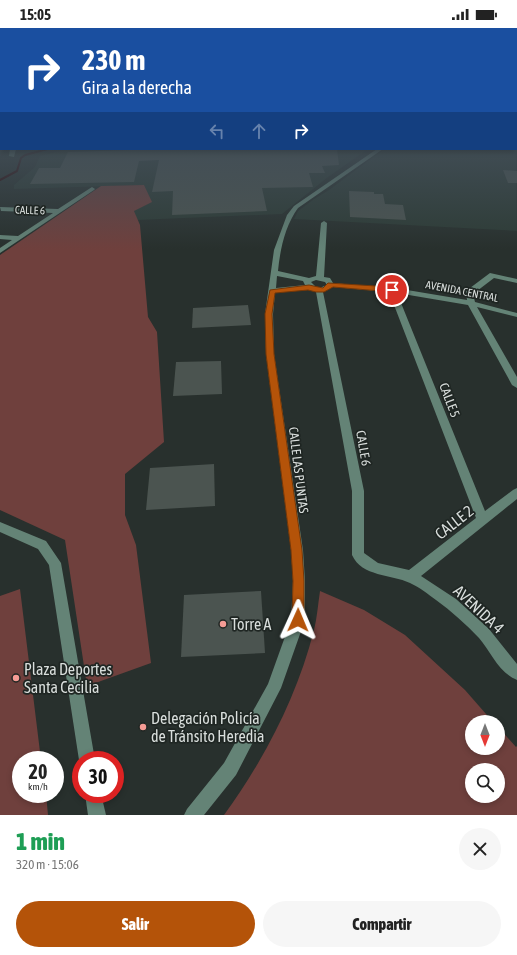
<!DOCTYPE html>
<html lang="es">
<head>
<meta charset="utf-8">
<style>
	body { margin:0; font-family:"Asap Condensed",sans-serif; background:#f6f6f6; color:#222; height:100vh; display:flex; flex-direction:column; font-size:15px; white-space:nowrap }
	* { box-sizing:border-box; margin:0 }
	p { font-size:13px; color:#767676 }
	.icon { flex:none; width:22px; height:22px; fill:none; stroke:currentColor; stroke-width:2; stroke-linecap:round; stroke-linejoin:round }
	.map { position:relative; height:787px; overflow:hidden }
	.sheet { display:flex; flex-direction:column; background:#fff; flex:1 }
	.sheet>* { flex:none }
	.guide { position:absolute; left:0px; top:0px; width:517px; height:122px; box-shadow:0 2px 6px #0003; background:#1a4fa0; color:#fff; overflow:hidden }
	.needle { width:26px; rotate:180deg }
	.fabs { position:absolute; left:465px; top:687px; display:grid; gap:8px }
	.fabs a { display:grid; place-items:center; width:40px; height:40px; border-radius:50%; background:#fff; box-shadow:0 2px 6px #0003; font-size:20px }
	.speed { position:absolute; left:12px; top:723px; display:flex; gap:8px; font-size:20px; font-weight:700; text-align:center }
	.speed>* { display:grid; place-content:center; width:52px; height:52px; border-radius:50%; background:#fff; box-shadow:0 2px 6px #0003; line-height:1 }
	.speed small { font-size:10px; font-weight:400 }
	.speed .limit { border:6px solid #d22; background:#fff; color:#111 }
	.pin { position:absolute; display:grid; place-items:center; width:34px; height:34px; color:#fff; margin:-17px; border:2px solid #fff; border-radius:50%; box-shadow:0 1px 4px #0007 }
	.me { position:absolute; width:44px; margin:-22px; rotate:1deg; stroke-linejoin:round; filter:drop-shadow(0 0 3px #0008) }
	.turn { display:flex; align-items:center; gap:14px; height:84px; padding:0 16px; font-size:18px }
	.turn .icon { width:52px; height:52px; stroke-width:2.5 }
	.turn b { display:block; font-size:28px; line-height:34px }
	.lanes { display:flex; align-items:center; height:38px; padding:0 16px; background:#0003; justify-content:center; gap:20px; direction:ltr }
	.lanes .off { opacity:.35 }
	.round { display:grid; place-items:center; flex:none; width:42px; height:42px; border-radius:21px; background:#f6f6f6 }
	.head { display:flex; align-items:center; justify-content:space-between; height:68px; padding:0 16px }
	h1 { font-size:24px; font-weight:800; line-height:30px; color:#1e9e55 }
	.primary-button { display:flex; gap:8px; margin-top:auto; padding:8px 16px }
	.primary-button a { flex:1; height:46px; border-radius:24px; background:#b45309; color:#fff; font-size:16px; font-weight:800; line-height:46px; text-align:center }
	.primary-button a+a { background:#f6f6f6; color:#222 }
	.status { display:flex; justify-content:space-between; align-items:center; height:28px; padding:0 20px; background:#fff; direction:ltr }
	.status svg { height:11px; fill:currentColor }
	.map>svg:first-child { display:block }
	.built { fill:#2d3b35 }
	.green { fill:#6f403d; fill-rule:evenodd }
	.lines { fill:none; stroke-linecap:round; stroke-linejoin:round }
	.stream { stroke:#2b0103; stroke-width:2 }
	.building { fill:#4b5450 }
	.minor { fill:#648376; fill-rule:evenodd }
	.route { fill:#b45309; stroke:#753606 }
	.poi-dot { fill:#f59c95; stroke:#1f2623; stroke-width:1.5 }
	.labels { text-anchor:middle; stroke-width:3.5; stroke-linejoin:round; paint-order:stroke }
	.far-street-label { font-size:11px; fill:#d9dedc; stroke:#1f2623 }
	.street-label { font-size:13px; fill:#d9dedc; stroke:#1f2623 }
	.near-street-label { font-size:16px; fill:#d9dedc; stroke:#1f2623 }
	.near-poi-label { font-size:16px; fill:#d9dedc; stroke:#1f2623; text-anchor:start }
</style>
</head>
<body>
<div class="status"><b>15:05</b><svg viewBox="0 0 49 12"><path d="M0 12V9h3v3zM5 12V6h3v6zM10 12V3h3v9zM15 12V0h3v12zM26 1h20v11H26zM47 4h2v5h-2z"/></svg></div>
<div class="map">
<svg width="517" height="787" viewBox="0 0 517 787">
	<rect width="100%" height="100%" fill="#28302d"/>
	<g class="built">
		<polygon points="516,111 517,203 294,191 298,183 314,171 329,162 384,121 516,121"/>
		<polygon points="89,121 368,121 328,149 282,186 137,192 134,183 144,157 14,161 14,157 35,139 40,128 64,122"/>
	</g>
	<g class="green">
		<polygon points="144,157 152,174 134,183 140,197 148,289 157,304 164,414 125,446 125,487 136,517 151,635 87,658 65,512 0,482 0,227 101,158"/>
		<polygon points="20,561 41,732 21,732 21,766 46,766 48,787 0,787 0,568"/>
		<path d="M 320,563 L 364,582 L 405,607 L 465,662 L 493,694 L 472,694 L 472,720 L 498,720 L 498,699 L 516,719 L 517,718 L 517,787 L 224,787 C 264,732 297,669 314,602 C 317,590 318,576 320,563 ZM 472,742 L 498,742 L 498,768 L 472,768 Z"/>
	</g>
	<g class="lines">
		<polyline class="stream" points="0,152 17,143 21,130 25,127 48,121"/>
	</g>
	<g class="building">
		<polygon points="161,121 337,121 339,137 322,138 325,145 309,145 313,159 262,160 267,183 172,187 173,163 152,164 159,132 139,133 134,154 30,156 39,140 60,140 68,124"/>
		<polygon points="503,142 517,143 517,155 508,155"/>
		<polygon points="349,163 374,164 374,166 383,166 385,176 403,177 406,192 350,189"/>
		<polygon points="248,277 251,297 192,300 193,280"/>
		<polygon points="221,333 222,366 173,368 176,334"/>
		<polygon points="214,436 215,478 146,482 150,440"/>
		<polygon points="261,563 265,625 181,629 184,567"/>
	</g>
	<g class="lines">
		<g class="minor">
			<rect x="0" y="111" width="1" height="2"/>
			<polygon points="10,121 16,121 14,129 9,128"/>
			<path d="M 377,121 L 383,121 L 298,180 C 285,198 280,222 278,243 L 309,250 L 316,248 L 321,195 L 324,193 L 327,195 L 324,249 L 330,250 L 333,255 L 401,261 L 467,272 L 466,263 L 490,245 L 517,251 L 517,255 L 494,250 L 473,266 L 475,274 L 517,285 L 517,289 L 477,279 L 517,349 L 517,360 L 512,357 L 468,277 L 397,265 L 485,483 L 513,462 L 517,460 L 517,471 L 421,548 L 456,571 L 489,601 L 517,636 L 517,652 C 499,645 491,624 479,610 C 466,596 451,583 436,572 C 428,566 419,559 410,555 C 391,546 362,549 352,527 L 352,463 L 316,264 L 308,261 L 275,265 L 273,286 L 274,326 L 303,522 L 305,553 L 305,592 L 281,660 L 236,747 L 204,787 L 184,787 L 187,781 L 224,735 L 268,656 L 291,592 L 293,553 L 291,522 L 266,326 L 265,286 L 274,222 L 287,187 L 294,178 ZM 277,248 L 303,253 L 305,257 L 276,260 ZM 316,252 L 325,254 L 327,257 L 322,259 L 316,259 L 311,254 ZM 333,259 L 389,264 L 476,490 L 409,542 L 378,535 L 364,525 L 364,463 L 323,264 Z"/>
			<polygon points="92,159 95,161 94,162 0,225 0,220 12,212 0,211 0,207 18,208 53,185 1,183 0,179 58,181"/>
			<polygon points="0,494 46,513 61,535 95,732 81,732 81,737 79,732 49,537 38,521 0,504"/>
			<polygon points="85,766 101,766 106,787 88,787"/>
		</g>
	</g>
	<linearGradient id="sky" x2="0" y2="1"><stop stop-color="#161a19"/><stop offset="0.5" stop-color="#424e57"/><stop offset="1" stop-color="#424e57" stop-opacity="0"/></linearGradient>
	<rect width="517" height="221" fill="url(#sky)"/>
	<polygon class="route" points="328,255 392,259 396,262 392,264 333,259 324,264 316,264 308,262 275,265 272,286 274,326 302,522 304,553 304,592 302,597 298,598 294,597 292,592 293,553 291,522 266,326 265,286 270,262 309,257 323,260"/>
	<g class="poi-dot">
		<circle cx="223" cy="596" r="4"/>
		<circle cx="16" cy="650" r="4"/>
		<circle cx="143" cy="699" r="4"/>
	</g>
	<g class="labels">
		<g class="far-street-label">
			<text transform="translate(30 182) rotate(2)" y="4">CALLE 6</text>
			<text transform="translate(462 263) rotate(11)" y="4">AVENIDA CENTRAL</text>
		</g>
		<g class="street-label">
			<text transform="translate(450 372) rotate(69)" y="5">CALLE 5</text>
			<text transform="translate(364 420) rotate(80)" y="5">CALLE 6</text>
			<text transform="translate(299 442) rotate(83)" y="5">CALLE LAS PUNTAS</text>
		</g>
		<g class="near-street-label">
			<text transform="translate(454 494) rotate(-38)" y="6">CALLE 2</text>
			<text transform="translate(479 581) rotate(43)" y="6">AVENIDA 4</text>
		</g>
		<g class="near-poi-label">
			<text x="231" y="602">Torre A</text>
			<text x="24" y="647">Plaza Deportes<tspan x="24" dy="18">Santa Cecilia</tspan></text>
			<text x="151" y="696">Delegación Policía<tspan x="151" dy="18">de Tránsito Heredia</tspan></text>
		</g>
	</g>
</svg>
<div class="fabs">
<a><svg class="needle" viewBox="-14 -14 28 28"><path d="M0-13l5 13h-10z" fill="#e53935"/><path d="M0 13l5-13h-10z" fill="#767676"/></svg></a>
<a><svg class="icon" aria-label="search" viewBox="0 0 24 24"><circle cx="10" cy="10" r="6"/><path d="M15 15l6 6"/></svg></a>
</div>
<div class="speed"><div>20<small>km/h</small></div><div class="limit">30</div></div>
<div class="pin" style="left:392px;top:262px;background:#d93025"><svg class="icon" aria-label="arrive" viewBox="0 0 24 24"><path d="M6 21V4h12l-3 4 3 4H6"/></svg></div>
<svg class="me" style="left:298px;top:592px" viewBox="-20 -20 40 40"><path d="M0-17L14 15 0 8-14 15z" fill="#b45309" stroke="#fff" stroke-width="4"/></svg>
<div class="guide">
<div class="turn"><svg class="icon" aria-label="right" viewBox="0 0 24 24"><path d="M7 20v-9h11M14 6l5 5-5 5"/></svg><div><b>230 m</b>Gira a la derecha</div></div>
<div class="lanes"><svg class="icon off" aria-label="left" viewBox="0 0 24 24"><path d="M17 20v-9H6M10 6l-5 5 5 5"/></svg><svg class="icon off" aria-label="ahead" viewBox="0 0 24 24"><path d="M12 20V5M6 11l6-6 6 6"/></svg><svg class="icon" aria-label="right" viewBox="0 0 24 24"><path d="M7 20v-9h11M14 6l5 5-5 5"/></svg></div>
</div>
</div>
<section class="sheet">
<div class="head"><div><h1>1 min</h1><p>320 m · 15:06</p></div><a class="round"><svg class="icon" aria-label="close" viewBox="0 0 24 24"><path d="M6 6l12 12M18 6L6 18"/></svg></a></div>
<div class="primary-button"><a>Salir</a><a>Compartir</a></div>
</section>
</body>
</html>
